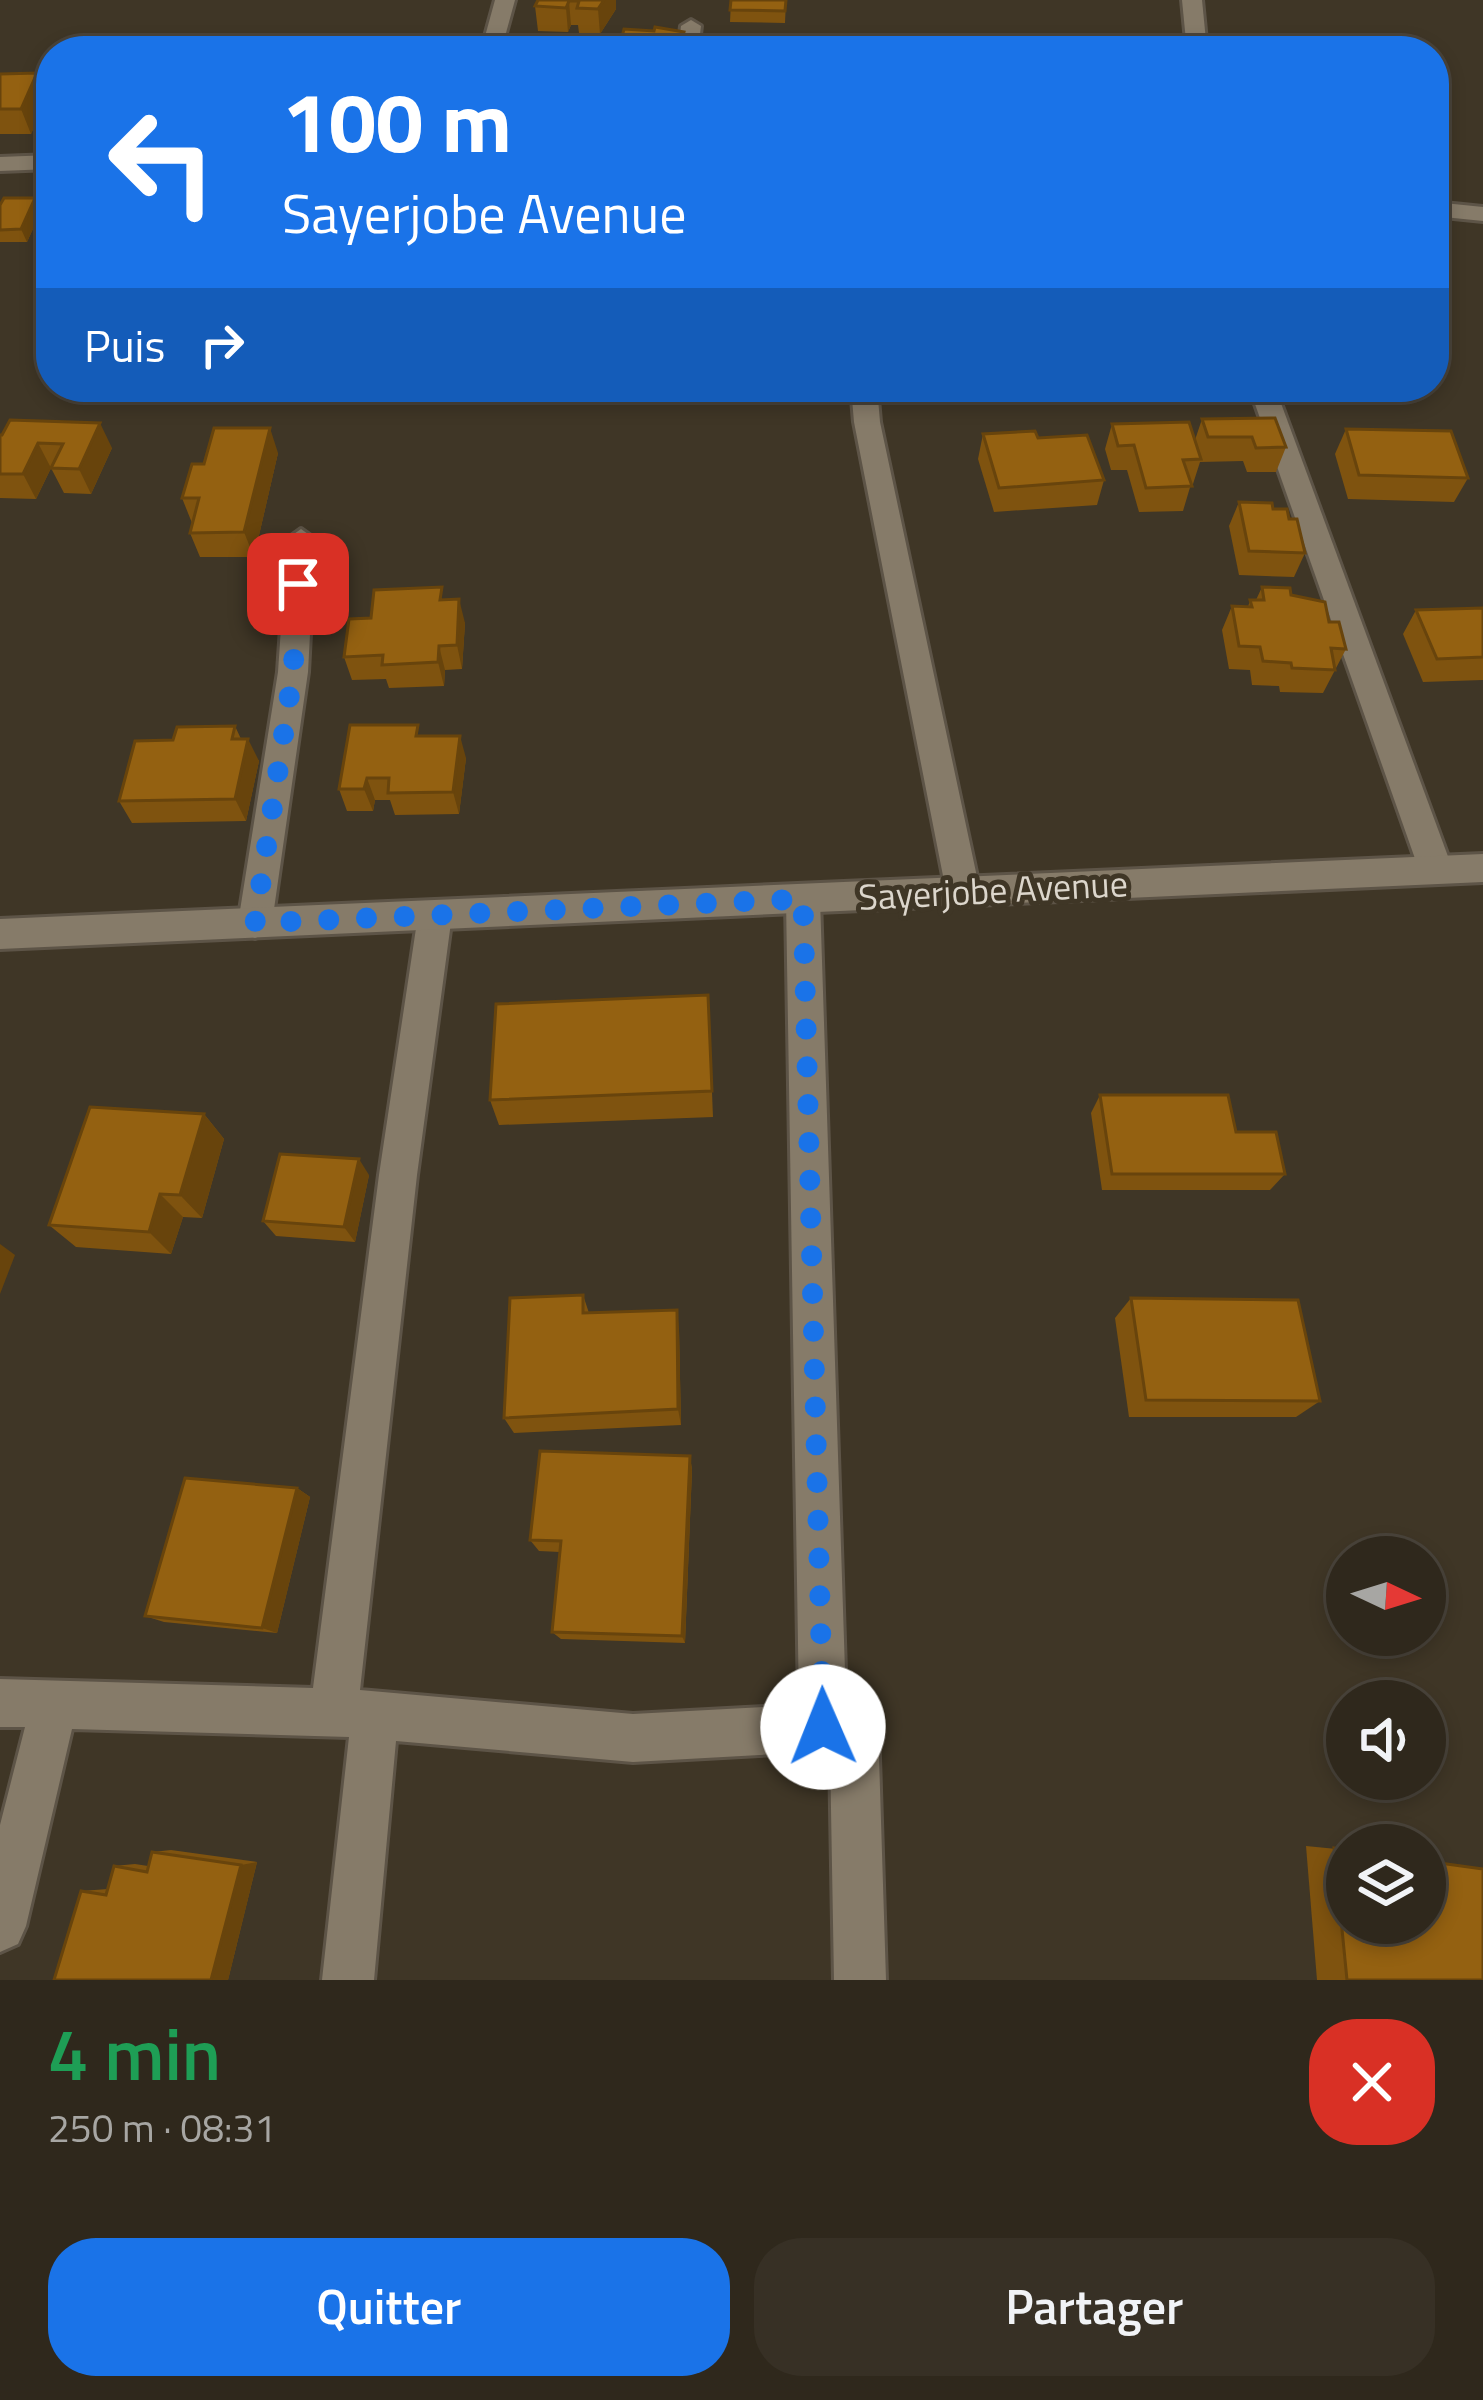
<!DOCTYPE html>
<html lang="fr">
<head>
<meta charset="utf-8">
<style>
	body { margin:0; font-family:"Titillium Web",sans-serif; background:#373025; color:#f1f3f6; height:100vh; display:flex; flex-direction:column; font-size:45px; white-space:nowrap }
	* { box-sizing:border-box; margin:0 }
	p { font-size:39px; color:#a7a6a3 }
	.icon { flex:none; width:66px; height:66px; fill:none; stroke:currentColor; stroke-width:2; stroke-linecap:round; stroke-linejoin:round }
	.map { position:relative; height:1980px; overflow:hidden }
	.panel { display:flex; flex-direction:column; background:#2f281c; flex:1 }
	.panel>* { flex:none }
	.hud { position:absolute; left:36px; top:36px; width:1413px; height:366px; border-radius:48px; box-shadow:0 6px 18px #0003,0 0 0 3px #4a443b; background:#1a73e8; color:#fff; overflow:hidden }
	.needle { width:78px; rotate:94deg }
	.fabs { position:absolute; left:1326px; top:1536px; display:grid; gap:24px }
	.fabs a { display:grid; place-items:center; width:120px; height:120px; border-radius:50%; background:#2f281c; box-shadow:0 6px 18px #0003,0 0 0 3px #4a443b; font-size:60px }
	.pin { position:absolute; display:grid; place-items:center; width:102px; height:102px; color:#fff; margin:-51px; border-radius:24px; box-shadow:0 6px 18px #0006 }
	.me { position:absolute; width:132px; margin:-66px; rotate:359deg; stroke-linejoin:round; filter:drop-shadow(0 0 9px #0008) }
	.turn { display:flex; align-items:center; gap:42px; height:252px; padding:0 48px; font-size:54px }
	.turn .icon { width:156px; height:156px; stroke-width:2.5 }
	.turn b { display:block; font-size:84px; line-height:102px }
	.then { display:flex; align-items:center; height:114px; padding:0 48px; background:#0003; gap:24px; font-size:45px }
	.round { display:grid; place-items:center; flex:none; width:126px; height:126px; border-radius:48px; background:#373025 }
	.head { display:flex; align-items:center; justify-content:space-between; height:204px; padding:0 48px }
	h1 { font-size:72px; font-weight:600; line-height:90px; color:#1e9e55 }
	.button { display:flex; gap:24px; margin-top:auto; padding:24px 48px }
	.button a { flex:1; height:138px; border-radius:48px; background:#1a73e8; color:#fff; font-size:48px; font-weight:600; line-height:138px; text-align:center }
	.button a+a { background:#373025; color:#f1f3f6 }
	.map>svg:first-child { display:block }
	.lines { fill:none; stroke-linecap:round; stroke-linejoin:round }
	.street-casing { stroke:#5d5447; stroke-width:6 }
	.secondary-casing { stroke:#5d5447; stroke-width:6 }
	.street { fill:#867b69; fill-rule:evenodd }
	.secondary { fill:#867b69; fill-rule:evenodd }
	.wall { fill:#7f530f }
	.shaded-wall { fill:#68440c }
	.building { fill:#946111; stroke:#68440c; stroke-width:3 }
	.route { stroke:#1a73e8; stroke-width:21; stroke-dasharray:0 37.8 }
	.labels { text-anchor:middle; stroke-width:10; stroke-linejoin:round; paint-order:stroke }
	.street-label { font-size:36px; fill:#dcd6cc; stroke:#3f3626 }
</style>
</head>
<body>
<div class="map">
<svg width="1483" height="1980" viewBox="0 0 1483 1980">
	<rect width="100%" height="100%" fill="#3f3626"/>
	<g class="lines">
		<g class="street-casing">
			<g id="street">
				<polygon points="495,0 515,0 501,51 481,51"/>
				<polygon points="1182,0 1202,0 1207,51 1187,51"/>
				<polygon points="691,20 701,26 698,51 678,51 681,26"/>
				<polygon points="51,155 51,169 0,171 0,157"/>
				<polygon points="1434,202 1483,207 1483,221 1434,216"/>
				<polygon points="851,387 877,387 880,422 980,891 975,901 963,905 951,901 946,891 854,422"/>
				<polygon points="1249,387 1275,387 1453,870 1448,880 1436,884 1424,880 1419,870"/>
				<polygon points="301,529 315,539 308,672 272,923 267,933 255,938 243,933 238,923 278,672 287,539"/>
				<polygon points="803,885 815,889 820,899 846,1702 871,1709 878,1726 886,1980 834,1980 830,1751 633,1762 396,1741 374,1980 322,1980 349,1737 72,1729 26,1926 18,1944 0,1952 0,1825 25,1727 0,1727 0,1679 313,1688 379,1175 418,915 423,905 435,901 447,905 452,915 417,1175 360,1690 633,1714 799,1705 786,899 791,889"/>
			</g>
		</g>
		<g class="secondary-casing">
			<polygon id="secondary" points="1483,854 1483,882 0,949 0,919"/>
		</g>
		<use href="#street" class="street"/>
		<use href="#secondary" class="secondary"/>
	</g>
	<g class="wall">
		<polygon points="538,0 616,0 616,9 600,34 579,33 578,25 571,25 568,32 538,31 535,6"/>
		<polygon points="731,0 786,0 785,23 730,22"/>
		<polygon points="37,73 47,98 31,134 0,134 0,74"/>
		<polygon points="0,205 41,211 27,242 0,242"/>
		<polygon points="1184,387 1246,387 1245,392 1185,393"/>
		<polygon points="1202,419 1286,447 1276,472 1247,472 1243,461 1200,462 1193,484 1191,484 1183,511 1139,512 1127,470 1111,470 1105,449 1112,424 1195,440"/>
		<polygon points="1346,429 1468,478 1454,502 1348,499 1335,454"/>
		<polygon points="983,434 1038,438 1104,480 1097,505 994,512 978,459"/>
		<polygon points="0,435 112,448 91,494 64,493 51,468 36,499 0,498"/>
		<polygon points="278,453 254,557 200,557 190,533 192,523 182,498 204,464"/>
		<polygon points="1239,502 1273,509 1289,519 1305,553 1294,577 1239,575 1229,526"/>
		<polygon points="1262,587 1291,595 1329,622 1346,649 1323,693 1280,692 1279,686 1252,685 1250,670 1229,669 1222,630 1232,606 1248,607 1250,600 1256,600"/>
		<polygon points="445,600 465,623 462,669 445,670 444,686 389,688 386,679 352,680 344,657 371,618"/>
		<polygon points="1483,608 1483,680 1423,682 1403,634 1416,610"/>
		<polygon points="235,726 241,739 259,761 246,821 132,823 119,801 173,740"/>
		<polygon points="421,736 466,758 459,814 395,815 390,800 375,800 373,811 347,811 339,789"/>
		<polygon points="708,995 713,1117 499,1125 490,1100"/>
		<polygon points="1100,1095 1236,1132 1285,1174 1270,1190 1102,1190 1091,1113"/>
		<polygon points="204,1114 224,1139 202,1218 183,1217 171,1254 76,1247 49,1225"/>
		<polygon points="369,1175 355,1242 276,1236 263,1221"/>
		<polygon points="583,1295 589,1313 679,1329 681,1425 514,1433 504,1418"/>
		<polygon points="1131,1298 1320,1401 1296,1417 1129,1417 1115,1318"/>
		<polygon points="690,1456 692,1470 685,1643 561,1639 552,1632 560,1552 539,1551 530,1540"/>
		<polygon points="297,1488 310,1497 277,1633 164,1622 145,1616"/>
		<polygon points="1306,1846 1347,1850 1483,1980 1317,1980"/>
		<polygon points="171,1850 257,1862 228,1980 54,1980 81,1891 108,1889 114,1866 135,1864 148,1866 152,1852"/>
	</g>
	<g class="shaded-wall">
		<polygon points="604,0 616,0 616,9 600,34 598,9"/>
		<polygon points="569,1 571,25 568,32 566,8"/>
		<polygon points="37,73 47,98 31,134 21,109"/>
		<polygon points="35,198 41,211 27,242 21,229"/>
		<polygon points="100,423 112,448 91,494 79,469"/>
		<polygon points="270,428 278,453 254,557 244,532"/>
		<polygon points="38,443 51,468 36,499 23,474"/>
		<polygon points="459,599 465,623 462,669 457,645"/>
		<polygon points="439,646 445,670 444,686 438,662"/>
		<polygon points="460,736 466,758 459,814 453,792"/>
		<polygon points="248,739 259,761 246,821 235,799"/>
		<polygon points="367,778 375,800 373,811 364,789"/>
		<polygon points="204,1114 224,1139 202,1218 180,1195"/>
		<polygon points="359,1159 369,1175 355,1242 344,1227"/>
		<polygon points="160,1194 183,1217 171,1254 149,1232"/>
		<polygon points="0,1244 15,1255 0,1294"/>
		<polygon points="677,1310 679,1329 681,1425 678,1409"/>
		<polygon points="690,1456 692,1470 685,1643 682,1636"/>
		<polygon points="297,1488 310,1497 277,1633 262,1628"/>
		<polygon points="257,1862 228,1980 211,1980 241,1865"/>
	</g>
	<g class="building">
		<polygon points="538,0 604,0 598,9 577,8 579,1 569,1 566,8 535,6"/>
		<polygon points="731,0 786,0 785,11 730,10"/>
		<polygon points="655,27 684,32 679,51 618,51 624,29 654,31"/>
		<polygon points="37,73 21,109 0,109 0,74"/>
		<polygon points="4,198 35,198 21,229 0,230 0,205"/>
		<polygon points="1275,418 1286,447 1256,448 1252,437 1208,437 1202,419"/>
		<polygon points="10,420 100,423 79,469 51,468 63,444 38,443 23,474 0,474 0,435 2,435"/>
		<polygon points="1189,422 1201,459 1183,460 1192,486 1146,488 1134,445 1118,446 1112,424"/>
		<polygon points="214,428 270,428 244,532 190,533 199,498 182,498 192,464 204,464"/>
		<polygon points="1346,429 1451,431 1468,478 1359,475"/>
		<polygon points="1035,431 1038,438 1087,435 1104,480 999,488 983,434"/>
		<polygon points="1239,502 1272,503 1273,509 1287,509 1289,519 1297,519 1305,553 1249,551"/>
		<polygon points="442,587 440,600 459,599 457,645 439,646 438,662 382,665 383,655 344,657 349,619 371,618 374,590"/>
		<polygon points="1262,587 1290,588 1291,595 1325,602 1329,622 1339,622 1346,649 1331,648 1335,670 1292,668 1291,663 1263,661 1260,647 1239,646 1232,606 1252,607 1250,600 1264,600"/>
		<polygon points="1483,608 1483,657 1437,659 1416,610"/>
		<polygon points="350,725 418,725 416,736 460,736 453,792 388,793 389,778 367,778 364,789 339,789"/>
		<polygon points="235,726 232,739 248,739 235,799 119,801 135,741 173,740 177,727"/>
		<polygon points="708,995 712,1091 490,1100 496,1004"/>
		<polygon points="1100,1095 1228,1095 1236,1132 1276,1132 1285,1174 1112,1174"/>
		<polygon points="90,1107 204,1114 180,1195 160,1194 149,1232 49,1225"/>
		<polygon points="280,1154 359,1159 344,1227 263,1221"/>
		<polygon points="583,1295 583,1313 677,1310 678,1409 504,1418 510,1298"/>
		<polygon points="1131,1298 1298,1300 1320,1401 1146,1400"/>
		<polygon points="540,1451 690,1456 682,1636 552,1632 561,1541 530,1540"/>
		<polygon points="185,1478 297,1488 262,1628 145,1616"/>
		<polygon points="1334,1848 1347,1850 1347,1923 1425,1923 1425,1861 1483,1869 1483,1980 1347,1980"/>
		<polygon points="152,1852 241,1865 211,1980 54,1980 81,1891 106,1895 114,1866 147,1872"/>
	</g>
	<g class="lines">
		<polyline class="route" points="298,584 293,672 255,923 803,899 823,1727"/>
	</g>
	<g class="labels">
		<g class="street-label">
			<text transform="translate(993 890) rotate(-3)" y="13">Sayerjobe Avenue</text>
		</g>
	</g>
</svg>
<div class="fabs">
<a><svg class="needle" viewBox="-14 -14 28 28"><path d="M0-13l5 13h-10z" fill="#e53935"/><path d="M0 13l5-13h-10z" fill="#a7a6a3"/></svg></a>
<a><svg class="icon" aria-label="sound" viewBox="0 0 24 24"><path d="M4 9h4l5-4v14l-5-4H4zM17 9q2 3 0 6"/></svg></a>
<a><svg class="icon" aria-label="layers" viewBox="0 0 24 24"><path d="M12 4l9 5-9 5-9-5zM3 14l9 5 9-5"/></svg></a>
</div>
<div class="pin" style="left:298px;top:584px;background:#d93025"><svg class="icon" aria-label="arrive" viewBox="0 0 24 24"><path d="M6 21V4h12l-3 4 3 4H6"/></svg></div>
<svg class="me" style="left:823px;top:1727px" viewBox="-20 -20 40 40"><circle r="19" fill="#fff"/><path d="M0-13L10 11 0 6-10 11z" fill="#1a73e8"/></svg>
<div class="hud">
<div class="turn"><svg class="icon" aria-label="left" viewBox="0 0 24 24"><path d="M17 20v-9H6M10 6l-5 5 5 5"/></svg><div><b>100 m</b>Sayerjobe Avenue</div></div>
<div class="then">Puis<svg class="icon" aria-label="right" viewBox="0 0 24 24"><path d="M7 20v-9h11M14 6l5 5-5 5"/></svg></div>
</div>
</div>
<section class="panel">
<div class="head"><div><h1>4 min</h1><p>250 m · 08:31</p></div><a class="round" style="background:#d93025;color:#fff"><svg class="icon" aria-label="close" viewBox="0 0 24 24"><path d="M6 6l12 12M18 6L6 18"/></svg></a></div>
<div class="button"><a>Quitter</a><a>Partager</a></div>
</section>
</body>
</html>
